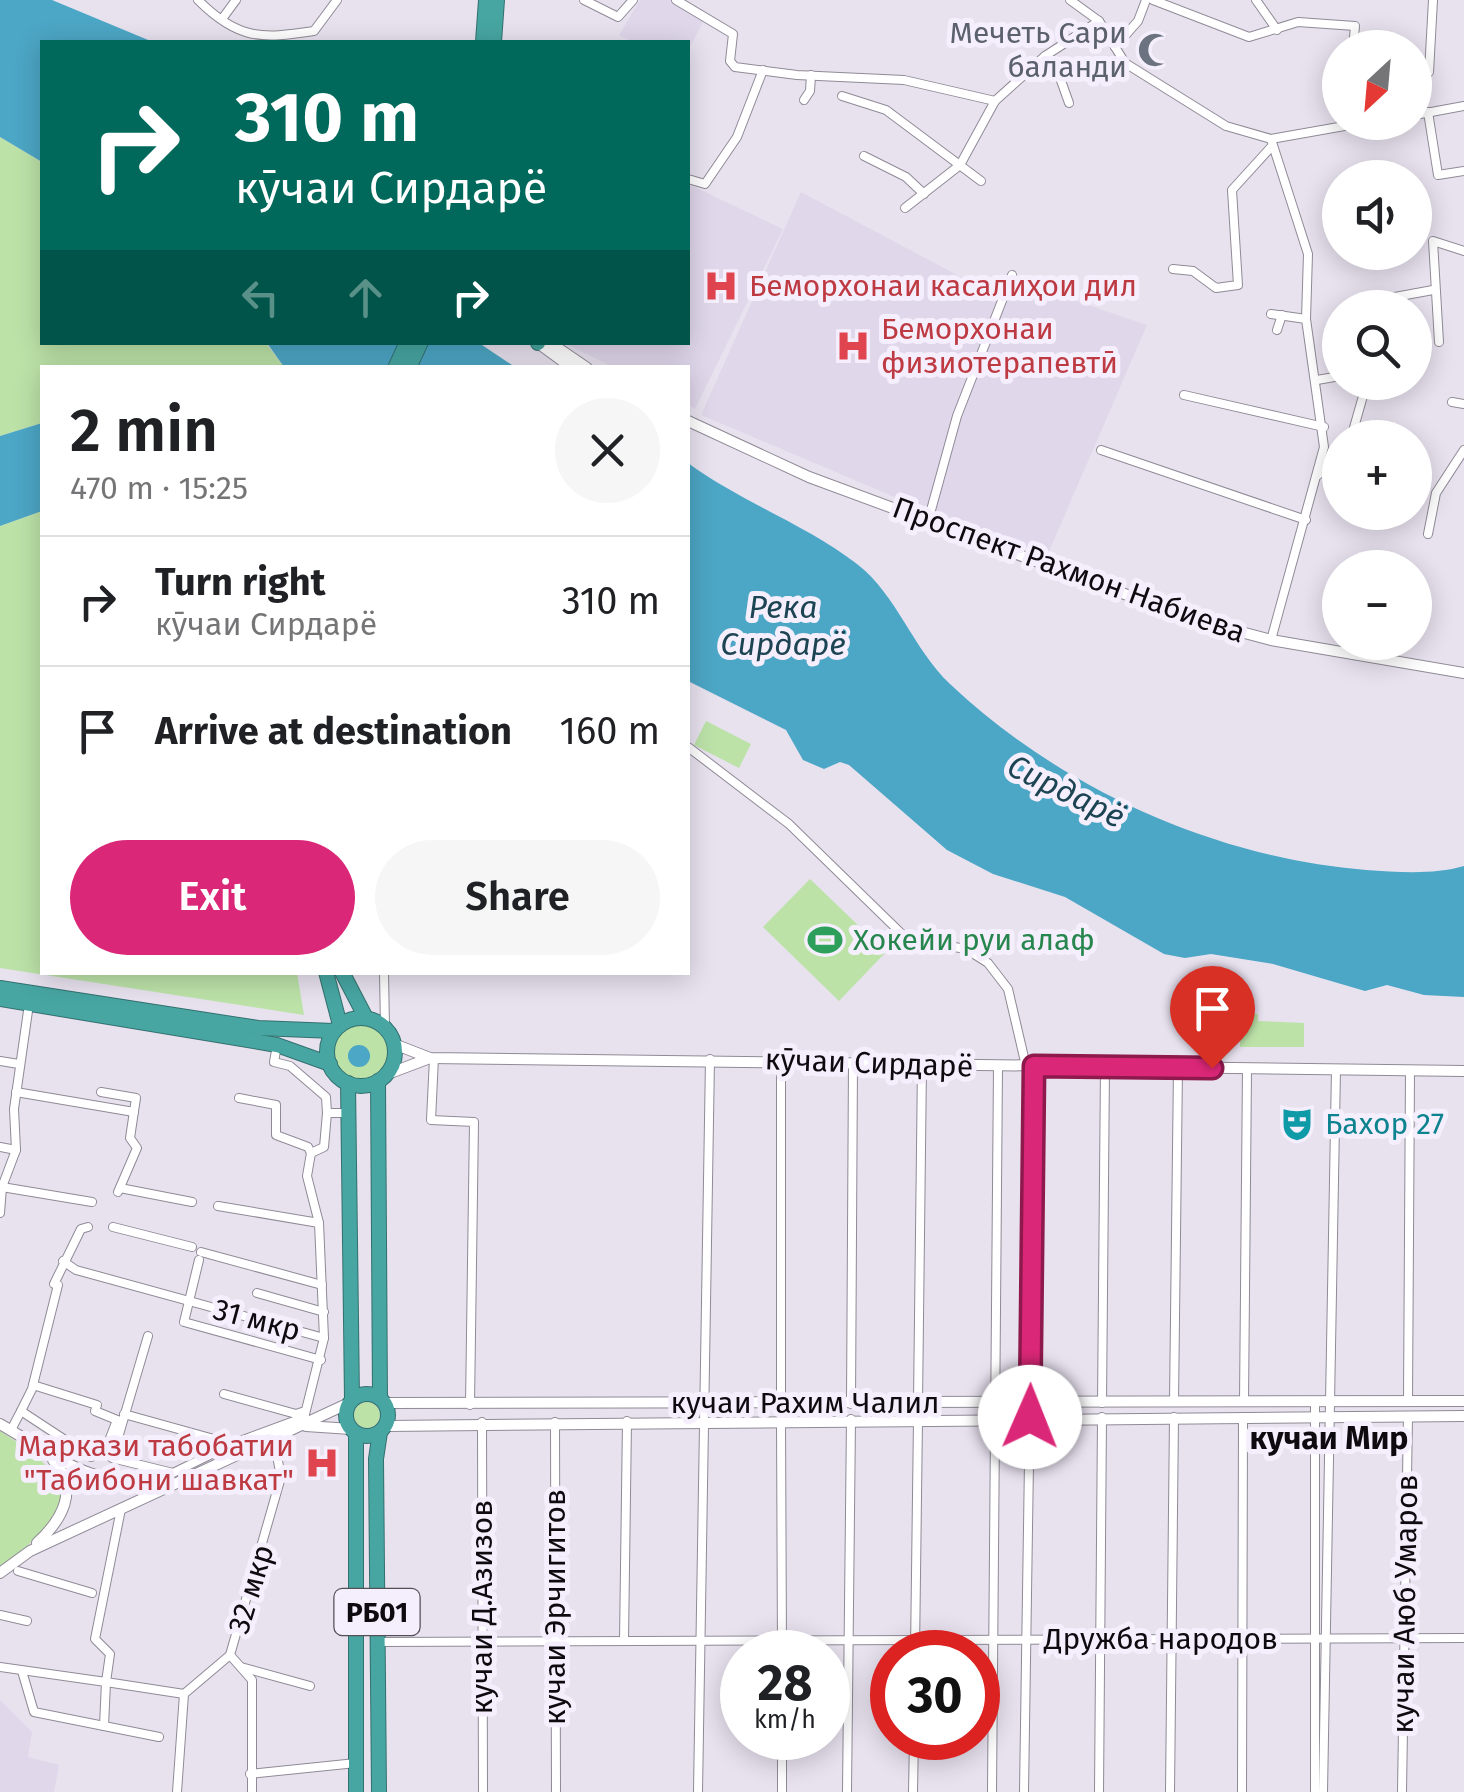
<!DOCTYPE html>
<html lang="en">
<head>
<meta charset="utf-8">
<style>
	body { margin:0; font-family:"Fira Sans",sans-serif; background:#f6f6f6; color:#202124; height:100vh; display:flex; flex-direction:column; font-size:38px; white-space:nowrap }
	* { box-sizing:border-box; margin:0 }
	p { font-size:32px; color:#757577 }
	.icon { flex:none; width:55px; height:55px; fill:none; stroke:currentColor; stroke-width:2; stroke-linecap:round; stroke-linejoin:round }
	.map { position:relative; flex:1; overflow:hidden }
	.drawer { position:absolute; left:40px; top:365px; width:650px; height:610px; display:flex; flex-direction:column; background:#fff; border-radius:0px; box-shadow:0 5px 25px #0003 }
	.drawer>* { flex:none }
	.guide { position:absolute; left:40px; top:40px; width:650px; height:305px; border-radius:0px; box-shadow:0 5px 25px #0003; background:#00695c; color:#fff; overflow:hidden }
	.needle { width:65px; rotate:206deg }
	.fabs { position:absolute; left:1322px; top:30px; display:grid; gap:20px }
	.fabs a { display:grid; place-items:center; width:110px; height:110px; border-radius:50%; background:#fff; box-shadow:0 5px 25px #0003; font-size:50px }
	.speed { position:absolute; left:720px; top:1630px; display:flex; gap:20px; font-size:50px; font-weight:700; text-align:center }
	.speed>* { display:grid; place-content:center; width:130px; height:130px; border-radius:50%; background:#fff; box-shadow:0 5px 25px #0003; line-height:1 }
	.speed small { font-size:25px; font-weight:400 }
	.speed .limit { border:15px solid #d22; background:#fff; color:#111 }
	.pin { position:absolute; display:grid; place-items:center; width:85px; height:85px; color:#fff; margin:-102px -42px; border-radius:50% 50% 50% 0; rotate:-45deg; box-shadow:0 0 10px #0007 }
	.pin .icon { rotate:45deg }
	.me { position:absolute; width:110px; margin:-55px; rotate:1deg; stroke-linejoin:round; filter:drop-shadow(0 0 8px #0008) }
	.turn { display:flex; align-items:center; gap:35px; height:210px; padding:0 30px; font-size:45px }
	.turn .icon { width:130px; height:130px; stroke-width:2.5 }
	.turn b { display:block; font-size:70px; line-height:85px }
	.lanes { display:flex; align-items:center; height:95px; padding:0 30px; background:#0003; justify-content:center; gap:50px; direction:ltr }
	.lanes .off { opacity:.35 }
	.round { display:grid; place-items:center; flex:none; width:105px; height:105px; border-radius:52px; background:#f6f6f6 }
	.overview { display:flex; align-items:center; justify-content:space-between; height:170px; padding:0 30px }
	h1 { font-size:60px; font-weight:600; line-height:75px }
	.button { display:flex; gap:20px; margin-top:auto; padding:20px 30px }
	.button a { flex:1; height:115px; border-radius:60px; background:#db2777; color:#fff; font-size:40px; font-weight:600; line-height:115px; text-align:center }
	.button a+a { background:#f6f6f6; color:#202124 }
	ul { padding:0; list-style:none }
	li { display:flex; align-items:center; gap:30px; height:130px; padding:0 30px; border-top:2px solid #e0e0e0 }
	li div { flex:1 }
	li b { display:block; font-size:38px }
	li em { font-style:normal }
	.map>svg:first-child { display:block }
	.built { fill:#e0d7eb }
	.green { fill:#bce2a8 }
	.water { fill:#4ca6c5 }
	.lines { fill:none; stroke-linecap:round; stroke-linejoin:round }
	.street-casing { stroke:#908a97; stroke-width:10 }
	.secondary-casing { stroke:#908a97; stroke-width:12 }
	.highway-casing { stroke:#33706f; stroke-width:16 }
	.street { stroke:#fff; stroke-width:8 }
	.secondary { stroke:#fff; stroke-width:10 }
	.highway { stroke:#47a6a2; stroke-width:14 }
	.route-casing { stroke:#8e194d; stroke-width:25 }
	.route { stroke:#db2777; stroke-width:18 }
	.labels { text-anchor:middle; stroke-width:10; stroke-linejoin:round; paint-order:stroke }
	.shield { fill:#f5effd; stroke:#534f56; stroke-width:2.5 }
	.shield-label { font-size:28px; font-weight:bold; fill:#0d0b0f }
	.worship-label { font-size:30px; fill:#5b616d; stroke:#f5effd; text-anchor:end }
	.health-label { font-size:30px; fill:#be3a42; stroke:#f5effd; text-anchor:start }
	.street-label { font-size:30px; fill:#0d0b0f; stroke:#f5effd }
	.leisure-label { font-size:30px; fill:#27864d; stroke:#f5effd; text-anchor:start }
	.culture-label { font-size:30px; fill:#0d838f; stroke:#f5effd; text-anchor:start }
	.water-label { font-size:32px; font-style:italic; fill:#1c4452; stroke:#f5effd }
	.neighbourhood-label { font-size:32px; font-weight:bold; fill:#0d0b0f; stroke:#f5effd }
</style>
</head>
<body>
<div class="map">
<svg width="1464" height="1792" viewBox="0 0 1464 1792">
	<rect width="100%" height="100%" fill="#e8e2ef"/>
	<g class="built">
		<polygon points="640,0 674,0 706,16 688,51 688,42 633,42 619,35"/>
		<polygon points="688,184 783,229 695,409 688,405 688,368 613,367 564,343 688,342"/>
		<polygon points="801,192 959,276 996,289 1009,278 1147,325 1047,556 911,504 701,415"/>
		<polygon points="0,1700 32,1732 28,1757 59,1765 54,1792 0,1792"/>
	</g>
	<g class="green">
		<polygon points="0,137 42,162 42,342 266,343 284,367 42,368 42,423 0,436"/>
		<polygon points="42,511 42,972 297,973 304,1015 0,968 0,526"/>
		<polygon points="706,721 751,744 739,768 694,745"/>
		<polygon points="810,879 886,952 839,1001 763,927"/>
		<polygon points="1241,1014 1258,1014 1258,1021 1304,1023 1304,1047 1240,1047"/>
		<circle cx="361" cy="1051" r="28"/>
		<circle cx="367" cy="1415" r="13"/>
		<path d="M 0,1431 C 88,1486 74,1508 0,1569 Z"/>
	</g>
	<g class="water">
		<polygon points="0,0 52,0 153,42 42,42 42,162 0,137"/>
		<polygon points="267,343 479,343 515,367 284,367"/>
		<polygon points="42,423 42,511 0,526 0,436"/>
		<path d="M 688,463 C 741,502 805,524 857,564 C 897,595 913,649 950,684 C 1060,788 1215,858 1366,870 C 1397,872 1434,875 1464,866 L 1464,997 L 1424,995 L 1387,985 L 1365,991 L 1273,964 L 1211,954 L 1185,958 L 1164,954 L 1065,897 L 993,874 L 947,850 L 849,765 L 840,762 L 824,769 L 803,760 L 786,730 L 688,681 Z"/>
		<circle cx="359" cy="1056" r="11"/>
	</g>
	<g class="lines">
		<g class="street-casing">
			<g id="street">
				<path d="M 198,0 C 238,40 261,39 314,31 L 337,0"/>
				<polyline points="584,0 618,17 633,0"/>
				<polyline points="676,0 733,34 730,61 735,67 797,75 904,80 995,101"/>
				<polyline points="1070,0 1099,21 1125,63 1226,126 1271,139 1367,122"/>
				<polyline points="1153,0 1249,37 1298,22 1355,26 1353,48"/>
				<polyline points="1256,0 1277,30"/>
				<polyline points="222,19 236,0"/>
				<polyline points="1115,47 1138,21 1146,0"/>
				<polyline points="1045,56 1059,75 1069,103"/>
				<polyline points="1429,72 1433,0"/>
				<polyline points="842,96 886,110 981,181"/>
				<polyline points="804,100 810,91 811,75"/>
				<polyline points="1428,112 1438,175 1464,171"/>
				<polyline points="1415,115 1464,106"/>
				<polyline points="1271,139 1308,254 1306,319 1324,447 1271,640"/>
				<polyline points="864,156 906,177 924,194"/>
				<polyline points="688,179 705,184 737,137 763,70"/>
				<polyline points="905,208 960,165 995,101 1045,56 1099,21"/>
				<polyline points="1173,269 1193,271 1216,288 1238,285 1232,190 1272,146"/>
				<polyline points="1384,299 1433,290"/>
				<polyline points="1271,314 1306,319"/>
				<polyline points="1277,330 1282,315"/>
				<polyline points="1439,342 1433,241 1464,251"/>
				<polyline points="1317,380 1340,376"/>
				<polyline points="1184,395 1324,427"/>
				<polyline points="1452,402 1464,404"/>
				<polyline points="1351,438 1367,382"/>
				<polyline points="1101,450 1306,520"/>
				<polyline points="1318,475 1340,454"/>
				<polyline points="928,521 957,416 1012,275"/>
				<polyline points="1428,534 1436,493 1464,450"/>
				<polyline points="688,747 789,824 907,939 966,949 988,963 1008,989 1026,1066"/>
				<polyline points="384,972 385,1028"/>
				<polyline points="277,1045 274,1062 290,1066 326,1097 327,1113 350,1113"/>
				<polyline points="434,1058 431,1120 474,1122 470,1405"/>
				<polyline points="781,1060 781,1404"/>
				<polyline points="0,1061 19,1064"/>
				<polyline points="16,1092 134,1112"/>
				<polyline points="101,1092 136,1098 130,1138 137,1148 118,1192"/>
				<polyline points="239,1098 276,1105 276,1135 308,1147 311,1153"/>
				<polyline points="0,1147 16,1150"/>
				<polyline points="2,1187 92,1202"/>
				<polyline points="120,1188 192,1202"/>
				<polyline points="218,1206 319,1223 324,1338 304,1418"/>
				<polyline points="0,1213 2,1187 16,1150 14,1109 29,1004"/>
				<polyline points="319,1223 307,1176 311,1153 324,1147 327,1113"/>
				<polyline points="113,1227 192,1247 180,1244"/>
				<polyline points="201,1252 322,1285"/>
				<polyline points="199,1260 184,1322 321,1360"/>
				<polyline points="63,1261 76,1270 324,1338"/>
				<polyline points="54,1284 81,1229 88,1227"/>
				<polyline points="257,1293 324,1312"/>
				<polyline points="148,1336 112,1458 173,1473 232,1444 305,1417"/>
				<polyline points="33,1385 97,1405 95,1411 122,1422"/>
				<polyline points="224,1394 296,1414 302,1412"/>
				<polyline points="1408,1401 1410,1070"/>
				<polyline points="1174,1402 1178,1067"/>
				<polyline points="1244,1402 1247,1069"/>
				<polyline points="1315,1402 1315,1792"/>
				<polyline points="918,1403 922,1064"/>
				<polyline points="1102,1403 1105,1067"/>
				<polyline points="851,1404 853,1062"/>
				<polyline points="21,1411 32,1389 58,1285"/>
				<polyline points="124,1414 232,1444"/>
				<polyline points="781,1420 782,1652"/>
				<polyline points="482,1422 483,1792"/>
				<polyline points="555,1422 556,1792"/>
				<polyline points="11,1430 21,1411 91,1457"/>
				<polyline points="107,1446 117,1420"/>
				<polyline points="121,1509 95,1639 110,1654 106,1682 184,1694"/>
				<polyline points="18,1571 92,1593"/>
				<polyline points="0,1615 27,1621"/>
				<polyline points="624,1641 627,1421"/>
				<polyline points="379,1642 1464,1638"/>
				<polyline points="915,1652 918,1419"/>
				<polyline points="0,1667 106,1682 104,1726 159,1737"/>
				<polyline points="241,1667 310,1686"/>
				<polyline points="22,1671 34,1712 104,1726"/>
				<polyline points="782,1738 782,1792"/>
				<polyline points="250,1774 356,1763"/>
				<polyline points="177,1792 184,1694 230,1655"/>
				<polyline points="252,1792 252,1680 230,1655 281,1477 274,1440"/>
				<polyline points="698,1792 710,1059"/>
				<polyline points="847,1792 851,1419"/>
				<polyline points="913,1792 914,1738"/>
				<polyline points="992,1792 998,1067"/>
				<polyline points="1024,1792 1035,1065"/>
				<polyline points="1099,1792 1102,1417"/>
				<polyline points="1170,1792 1174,1417"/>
				<polyline points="1242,1792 1243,1417"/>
				<polyline points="1323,1792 1336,1069"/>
				<polyline points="1402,1792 1408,1416"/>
			</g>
		</g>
		<g class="secondary-casing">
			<g id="secondary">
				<polyline points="549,342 587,368"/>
				<polyline points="542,346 572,368"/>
				<polyline points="688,421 809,477 1192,619 1271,640 1464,673"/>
				<polyline points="394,1044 430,1058 1464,1071"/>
				<polyline points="385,1075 430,1058"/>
				<polyline points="385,1403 1464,1401"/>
				<path d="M 0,1424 C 67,1463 87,1484 168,1485"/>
				<polyline points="306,1426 351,1429"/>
				<polyline points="386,1426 1464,1416"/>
				<path d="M 37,1543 C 62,1520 80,1489 53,1460"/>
				<polyline points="0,1573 30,1551 349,1403"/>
			</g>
		</g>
		<g class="highway-casing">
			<g id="highway">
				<polyline points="483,42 486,0"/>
				<polyline points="494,42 497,0"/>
				<polyline points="538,342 538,343"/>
				<polyline points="395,368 407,342"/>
				<polyline points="409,368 421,342"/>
				<polyline points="326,972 340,1025"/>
				<polyline points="342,972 366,1018"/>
				<polyline points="0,988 258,1028 334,1031"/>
				<polyline points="0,999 277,1045 330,1064"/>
				<circle cx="361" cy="1052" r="34"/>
				<polyline points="378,1081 380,1398"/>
				<polyline points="348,1083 352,1399"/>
				<circle cx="367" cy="1415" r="21"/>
				<polyline points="356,1433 356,1792"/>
				<polyline points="379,1792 376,1459 380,1432"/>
			</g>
		</g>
		<use href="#street" class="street"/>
		<use href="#secondary" class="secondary"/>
		<use href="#highway" class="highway"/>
	</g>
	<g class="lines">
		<g class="route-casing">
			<polyline id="route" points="1030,1417 1034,1066 1212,1068"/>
		</g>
		<use href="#route" class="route"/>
	</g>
	<defs>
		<g id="mosque-bare" transform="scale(2.7)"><path d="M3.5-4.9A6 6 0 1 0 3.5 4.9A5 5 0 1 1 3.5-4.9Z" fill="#6b7280" stroke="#f5effd" stroke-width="2.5" paint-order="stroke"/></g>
		<g id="hospital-bare" transform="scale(2.7)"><path d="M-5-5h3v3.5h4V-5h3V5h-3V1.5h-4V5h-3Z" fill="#e0444e" stroke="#f5effd" stroke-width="2.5" paint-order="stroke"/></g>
		<g id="stadium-bare" transform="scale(2.7)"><path d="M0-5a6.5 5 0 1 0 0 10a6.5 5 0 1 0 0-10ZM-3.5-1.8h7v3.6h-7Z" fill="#2e9e5b" stroke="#f5effd" stroke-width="2.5" paint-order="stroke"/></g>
		<g id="theatre-bare" transform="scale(2.7)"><path d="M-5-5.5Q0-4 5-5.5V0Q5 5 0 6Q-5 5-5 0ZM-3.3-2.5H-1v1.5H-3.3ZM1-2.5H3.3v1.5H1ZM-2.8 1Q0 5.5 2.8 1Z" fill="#0f9aa8" stroke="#f5effd" stroke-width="2.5" paint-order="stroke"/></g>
	</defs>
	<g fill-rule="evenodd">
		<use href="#mosque-bare" x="1155" y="50"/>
		<use href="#hospital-bare" x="721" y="286"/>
		<use href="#hospital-bare" x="853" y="346"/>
		<use href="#stadium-bare" x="825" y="940"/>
		<use href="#theatre-bare" x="1297" y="1124"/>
		<use href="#hospital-bare" x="322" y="1463"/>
	</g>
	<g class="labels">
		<rect class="shield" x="334.5" y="1589" width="85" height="46" rx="8"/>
		<g class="shield-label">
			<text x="377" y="1622">РБ01</text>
		</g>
		<g class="worship-label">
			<text x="1127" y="43">Мечеть Сари<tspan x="1127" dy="34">баланди</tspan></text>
		</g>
		<g class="health-label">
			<text x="749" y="296">Беморхонаи касалиҳои дил</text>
			<text x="881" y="339">Беморхонаи<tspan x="881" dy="34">физиотерапевтӣ</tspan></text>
			<text x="294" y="1456" text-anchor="end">Маркази табобатии<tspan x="294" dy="34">"Табибони шавкат"</tspan></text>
		</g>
		<g class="street-label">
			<text transform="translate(1069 570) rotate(20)" y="10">Проспект Рахмон Набиева</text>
			<text transform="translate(869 1063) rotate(2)" y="10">кӯчаи Сирдарё</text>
			<text transform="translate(257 1320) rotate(15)" y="10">31 мкр</text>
			<text x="805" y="1413">кучаи Рахим Чалил</text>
			<text transform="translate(251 1589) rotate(-73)" y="10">32 мкр</text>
			<text transform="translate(1405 1604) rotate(-89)" y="10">кучаи Аюб Умаров</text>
			<text transform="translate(482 1607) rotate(-90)" y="10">кучаи Д.Азизов</text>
			<text transform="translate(555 1607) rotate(-90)" y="10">кучаи Эрчигитов</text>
			<text x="1161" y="1649">Дружба народов</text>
		</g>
		<g class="leisure-label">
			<text x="853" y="950">Хокейи руи алаф</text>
		</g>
		<g class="culture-label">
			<text x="1325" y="1134">Бахор 27</text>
		</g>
		<g class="water-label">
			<text x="783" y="618">Река<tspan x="783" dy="37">Сирдарё</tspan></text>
			<text transform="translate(1066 791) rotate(26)" y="11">Сирдарё</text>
		</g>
		<g class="neighbourhood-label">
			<text x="1329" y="1449">кучаи Мир</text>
		</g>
	</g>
</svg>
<div class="fabs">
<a><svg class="needle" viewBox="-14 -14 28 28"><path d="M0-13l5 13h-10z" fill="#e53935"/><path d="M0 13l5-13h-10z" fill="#757577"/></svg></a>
<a><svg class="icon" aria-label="sound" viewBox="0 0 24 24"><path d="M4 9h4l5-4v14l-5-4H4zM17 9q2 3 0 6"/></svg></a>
<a><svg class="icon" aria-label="search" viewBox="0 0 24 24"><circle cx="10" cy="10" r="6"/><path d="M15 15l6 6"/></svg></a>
<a>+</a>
<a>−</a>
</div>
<div class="speed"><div>28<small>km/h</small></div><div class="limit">30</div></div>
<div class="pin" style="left:1212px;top:1068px;background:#d93025"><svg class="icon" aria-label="arrive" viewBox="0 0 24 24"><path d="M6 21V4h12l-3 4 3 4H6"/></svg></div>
<svg class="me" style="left:1030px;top:1417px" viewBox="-20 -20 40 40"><circle r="19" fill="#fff"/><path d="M0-13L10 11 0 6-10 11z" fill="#db2777"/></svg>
<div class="guide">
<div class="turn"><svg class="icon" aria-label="right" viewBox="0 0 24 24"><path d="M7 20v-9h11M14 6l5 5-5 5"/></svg><div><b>310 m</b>кӯчаи Сирдарё</div></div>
<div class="lanes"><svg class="icon off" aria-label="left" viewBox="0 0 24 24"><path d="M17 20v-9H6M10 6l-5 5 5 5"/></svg><svg class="icon off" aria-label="ahead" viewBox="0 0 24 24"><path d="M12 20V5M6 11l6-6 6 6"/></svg><svg class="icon" aria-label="right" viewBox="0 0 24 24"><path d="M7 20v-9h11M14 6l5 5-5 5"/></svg></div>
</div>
<section class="drawer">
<div class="overview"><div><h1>2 min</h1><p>470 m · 15:25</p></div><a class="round"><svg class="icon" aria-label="close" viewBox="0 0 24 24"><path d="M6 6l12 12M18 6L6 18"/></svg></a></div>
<ul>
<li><svg class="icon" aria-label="right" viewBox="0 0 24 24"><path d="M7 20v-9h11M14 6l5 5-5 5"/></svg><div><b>Turn right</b><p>кӯчаи Сирдарё</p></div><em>310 m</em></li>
<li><svg class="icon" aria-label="arrive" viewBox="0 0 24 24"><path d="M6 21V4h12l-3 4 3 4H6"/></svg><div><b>Arrive at destination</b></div><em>160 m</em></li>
</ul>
<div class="button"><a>Exit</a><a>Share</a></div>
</section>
</div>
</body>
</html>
